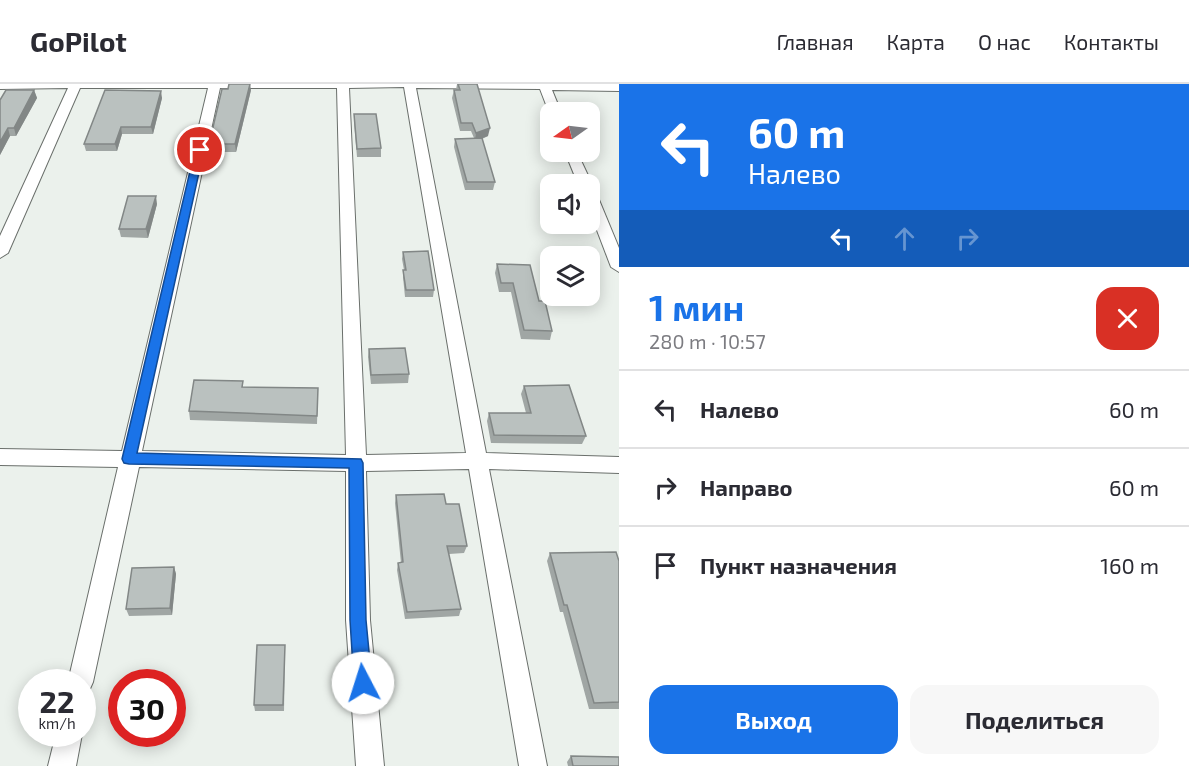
<!DOCTYPE html>
<html lang="ru">
<head>
<meta charset="utf-8">
<style>
	body { margin:0; font-family:"Exo 2",sans-serif; background:#f7f7f7; color:#2b2b33; height:100vh; display:flex; flex-direction:column; font-size:22px; white-space:nowrap }
	* { box-sizing:border-box; margin:0 }
	p { font-size:20px; color:#7c7c81 }
	.icon { flex:none; width:33px; height:33px; fill:none; stroke:currentColor; stroke-width:2; stroke-linecap:round; stroke-linejoin:round }
	.map { position:relative; flex:1; overflow:hidden }
	.side { display:flex; flex-direction:column; background:#fff; width:570px }
	.side>* { flex:none }
	.guide { background:#1a73e8; color:#fff; overflow:hidden }
	.needle { width:39px; rotate:256deg }
	.controls { position:absolute; left:540px; top:18px; display:grid; gap:12px }
	.controls a { display:grid; place-items:center; width:60px; height:60px; border-radius:12px; background:#fff; box-shadow:0 3px 15px #0003; font-size:30px }
	.speed { position:absolute; left:18px; top:585px; display:flex; gap:12px; font-size:30px; font-weight:700; text-align:center }
	.speed>* { display:grid; place-content:center; width:78px; height:78px; border-radius:50%; background:#fff; box-shadow:0 3px 15px #0003; line-height:1 }
	.speed small { font-size:15px; font-weight:400 }
	.speed .limit { border:9px solid #d22; background:#fff; color:#111 }
	.pin { position:absolute; display:grid; place-items:center; width:51px; height:51px; color:#fff; margin:-26px; border:3px solid #fff; border-radius:50%; box-shadow:0 2px 6px #0007 }
	.me { position:absolute; width:66px; margin:-33px; rotate:355deg; stroke-linejoin:round; filter:drop-shadow(0 0 4px #0008) }
	.turn { display:flex; align-items:center; gap:21px; height:126px; padding:0 30px; font-size:27px }
	.turn .icon { width:78px; height:78px; stroke-width:2.5 }
	.turn b { display:block; font-size:42px; line-height:51px }
	.lanes { display:flex; align-items:center; height:57px; padding:0 30px; background:#0003; justify-content:center; gap:30px; direction:ltr }
	.lanes .off { opacity:.35 }
	.round { display:grid; place-items:center; flex:none; width:63px; height:63px; border-radius:18px; background:#f7f7f7 }
	.summary { display:flex; align-items:center; justify-content:space-between; height:102px; padding:0 30px }
	h1 { font-size:36px; font-weight:700; line-height:45px; color:#1a73e8 }
	.primary-button { display:flex; gap:12px; margin-top:auto; padding:12px 30px }
	.primary-button a { flex:1; height:69px; border-radius:18px; background:#1a73e8; color:#fff; font-size:24px; font-weight:700; line-height:69px; text-align:center }
	.primary-button a+a { background:#f7f7f7; color:#2b2b33 }
	ul { padding:0; list-style:none }
	li { display:flex; align-items:center; gap:18px; height:78px; padding:0 30px; border-top:2px solid #e1e1e2 }
	li div { flex:1 }
	li b { display:block; font-size:22px }
	li em { font-style:normal }
	header { display:flex; align-items:center; gap:36px; box-sizing:border-box; height:84px; padding:0 30px; background:#fff; border-bottom:2px solid #e1e1e2 }
	header strong { font-size:28px }
	nav { display:flex; gap:33px; margin-inline-start:auto; font-size:21px }
	main { display:flex; flex:1; min-height:0 }
	.map>svg:first-child { display:block }
	.lines { fill:none; stroke-linecap:round; stroke-linejoin:round }
	.minor-casing { stroke:#6a6f6b; stroke-width:2 }
	.minor { fill:#fff; fill-rule:evenodd }
	.wall { fill:#a0a6a4 }
	.shaded-wall { fill:#828786 }
	.building { fill:#bac1bf; stroke:#828786; stroke-width:1.5 }
	.route { fill:#1a73e8; stroke:#114b97; stroke-width:1.5 }
</style>
</head>
<body>
<header>
<strong>GoPilot</strong>
<nav><a>Главная</a><a>Карта</a><a>О нас</a><a>Контакты</a></nav>
</header>
<main>
<div class="map">
<svg width="619" height="682" viewBox="0 0 619 682">
	<rect width="100%" height="100%" fill="#ebf1ec"/>
	<g class="lines">
		<g class="minor-casing">
			<g id="minor">
				<path d="M 0,0 L 619,0 L 619,7 L 552,6 L 561,28 L 550,28 L 550,31 L 540,5 L 416,4 L 486,369 L 619,373 L 619,389 L 489,385 L 547,682 L 519,682 L 469,385 L 366,387 L 370,536 L 384,682 L 356,682 L 346,536 L 346,387 L 139,383 L 93,598 L 89,607 L 82,609 L 82,598 L 68,598 L 118,383 L 0,381 L 0,365 L 122,367 L 208,4 L 80,4 L 8,169 L 0,174 L 0,152 L 68,4 L 0,5 ZM 404,3 L 466,369 L 366,371 L 349,4 ZM 220,4 L 337,4 L 346,371 L 142,367 Z"/>
				<polygon points="565,68 577,68 592,100 590,103 590,100 578,100"/>
				<polygon points="590,107 597,111 619,164 619,188 611,183 590,128"/>
				<polygon points="56,650 82,650 76,682 48,682"/>
			</g>
		</g>
		<use href="#minor" class="minor"/>
	</g>
	<g class="wall">
		<polygon points="457,0 477,0 488,52 482,55 495,98 493,106 465,106 454,63 455,55 474,54 471,47 460,47 452,14 454,6 456,6"/>
		<polygon points="34,6 37,14 16,52 10,52 0,71 0,16"/>
		<polygon points="251,6 236,68 209,68 209,60"/>
		<polygon points="162,14 153,50 122,50 117,67 86,67 84,60"/>
		<polygon points="354,30 381,64 381,73 357,73 354,38"/>
		<polygon points="157,120 148,154 121,153 119,145"/>
		<polygon points="403,168 434,206 433,213 405,213 403,193 404,186 402,175"/>
		<polygon points="497,180 539,217 552,247 550,256 521,255 511,208 499,208 495,189"/>
		<polygon points="369,265 409,290 408,299 371,300 368,273"/>
		<polygon points="243,297 243,303 318,304 317,340 190,336 189,327"/>
		<polygon points="524,302 586,352 582,360 491,359 487,337 489,329 526,329 521,310"/>
		<polygon points="396,411 446,420 467,462 464,469 449,470 461,525 459,532 405,535 397,486 398,479 401,479 395,419"/>
		<polygon points="550,469 619,477 619,625 589,625 563,528 560,528 547,477"/>
		<polygon points="174,483 176,490 172,531 129,532 126,525"/>
		<polygon points="285,568 284,627 255,627 254,621"/>
		<polygon points="571,672 619,682 568,682 567,678"/>
	</g>
	<g class="shaded-wall">
		<polygon points="250,0 251,6 236,68 235,60"/>
		<polygon points="34,6 37,14 16,52 14,44"/>
		<polygon points="161,7 162,14 153,50 151,43"/>
		<polygon points="121,43 122,50 117,67 115,60"/>
		<polygon points="8,44 10,52 0,71 0,58"/>
		<polygon points="490,44 488,52 475,57 476,49"/>
		<polygon points="156,112 157,120 148,154 146,145"/>
		<polygon points="174,483 176,490 172,531 170,524"/>
	</g>
	<g class="building">
		<polygon points="229,0 250,0 235,60 209,60 222,5 228,5"/>
		<polygon points="458,0 477,0 490,44 476,49 472,39 461,39 454,6 460,6"/>
		<polygon points="6,6 34,6 14,44 8,44 0,58 0,16"/>
		<polygon points="105,6 161,7 151,43 121,43 115,60 84,60"/>
		<polygon points="354,30 376,30 381,64 357,65"/>
		<polygon points="482,54 495,98 467,98 455,55"/>
		<polygon points="128,112 156,112 146,145 119,145"/>
		<polygon points="428,167 434,206 406,206 403,186 406,186 403,168"/>
		<polygon points="497,180 530,181 539,217 545,217 552,247 524,246 513,199 501,199"/>
		<polygon points="405,264 409,290 371,291 369,265"/>
		<polygon points="194,296 243,297 242,303 318,304 317,332 189,327"/>
		<polygon points="569,301 586,352 494,351 489,329 531,329 524,302"/>
		<polygon points="444,410 446,420 459,420 467,462 447,462 461,525 407,528 398,479 403,478 396,411"/>
		<polygon points="616,468 619,477 619,618 594,619 567,521 564,521 550,469"/>
		<polygon points="174,483 170,524 126,525 132,484"/>
		<polygon points="257,561 285,561 283,621 254,621"/>
		<polygon points="571,672 619,673 619,682 573,682"/>
	</g>
	<polygon class="route" points="200,63 204,66 137,369 361,375 363,379 366,536 372,599 369,605 363,607 357,605 354,599 350,536 349,384 129,380 124,379 122,375 195,66"/>
</svg>
<div class="controls">
<a><svg class="needle" viewBox="-14 -14 28 28"><path d="M0-13l5 13h-10z" fill="#e53935"/><path d="M0 13l5-13h-10z" fill="#7c7c81"/></svg></a>
<a><svg class="icon" aria-label="sound" viewBox="0 0 24 24"><path d="M4 9h4l5-4v14l-5-4H4zM17 9q2 3 0 6"/></svg></a>
<a><svg class="icon" aria-label="layers" viewBox="0 0 24 24"><path d="M12 4l9 5-9 5-9-5zM3 14l9 5 9-5"/></svg></a>
</div>
<div class="speed"><div>22<small>km/h</small></div><div class="limit">30</div></div>
<div class="pin" style="left:200px;top:66px;background:#d93025"><svg class="icon" aria-label="arrive" viewBox="0 0 24 24"><path d="M6 21V4h12l-3 4 3 4H6"/></svg></div>
<svg class="me" style="left:363px;top:599px" viewBox="-20 -20 40 40"><circle r="19" fill="#fff"/><path d="M0-13L10 11 0 6-10 11z" fill="#1a73e8"/></svg>
</div>
<section class="side">
<div class="guide">
<div class="turn"><svg class="icon" aria-label="left" viewBox="0 0 24 24"><path d="M17 20v-9H6M10 6l-5 5 5 5"/></svg><div><b>60 m</b>Налево</div></div>
<div class="lanes"><svg class="icon" aria-label="left" viewBox="0 0 24 24"><path d="M17 20v-9H6M10 6l-5 5 5 5"/></svg><svg class="icon off" aria-label="ahead" viewBox="0 0 24 24"><path d="M12 20V5M6 11l6-6 6 6"/></svg><svg class="icon off" aria-label="right" viewBox="0 0 24 24"><path d="M7 20v-9h11M14 6l5 5-5 5"/></svg></div>
</div>
<div class="summary"><div><h1>1 мин</h1><p>280 m · 10:57</p></div><a class="round" style="background:#d93025;color:#fff"><svg class="icon" aria-label="close" viewBox="0 0 24 24"><path d="M6 6l12 12M18 6L6 18"/></svg></a></div>
<ul>
<li><svg class="icon" aria-label="left" viewBox="0 0 24 24"><path d="M17 20v-9H6M10 6l-5 5 5 5"/></svg><div><b>Налево</b></div><em>60 m</em></li>
<li><svg class="icon" aria-label="right" viewBox="0 0 24 24"><path d="M7 20v-9h11M14 6l5 5-5 5"/></svg><div><b>Направо</b></div><em>60 m</em></li>
<li><svg class="icon" aria-label="arrive" viewBox="0 0 24 24"><path d="M6 21V4h12l-3 4 3 4H6"/></svg><div><b>Пункт назначения</b></div><em>160 m</em></li>
</ul>
<div class="primary-button"><a>Выход</a><a>Поделиться</a></div>
</section>
</main>
</body>
</html>
